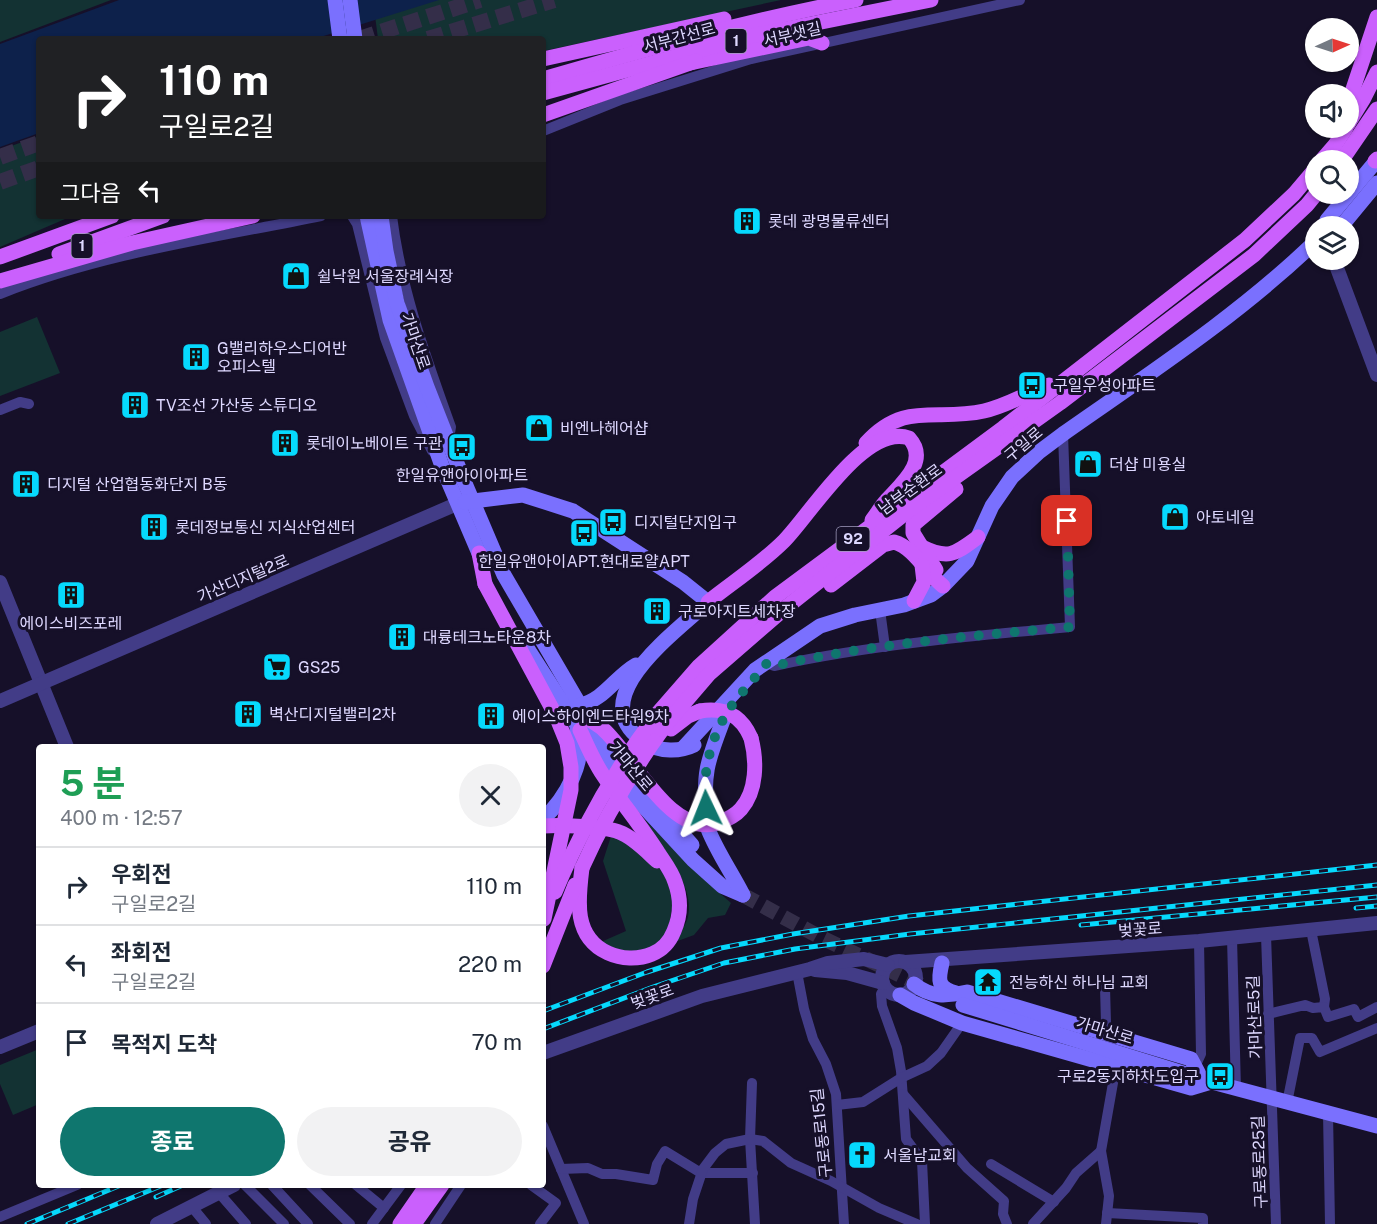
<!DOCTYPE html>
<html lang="ko">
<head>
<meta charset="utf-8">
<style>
	body { margin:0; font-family:"Public Sans","Noto Sans KR",sans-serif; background:#f2f2f3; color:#1f2937; height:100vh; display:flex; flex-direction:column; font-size:22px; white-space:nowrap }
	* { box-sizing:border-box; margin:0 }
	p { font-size:20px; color:#747a83 }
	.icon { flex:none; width:33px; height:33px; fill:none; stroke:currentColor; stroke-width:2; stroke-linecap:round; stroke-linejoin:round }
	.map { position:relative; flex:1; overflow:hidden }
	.sheet { position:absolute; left:36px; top:744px; width:510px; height:444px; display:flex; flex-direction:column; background:#fff; border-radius:6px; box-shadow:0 2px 4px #0004 }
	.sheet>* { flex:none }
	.banner { position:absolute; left:36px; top:36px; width:510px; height:183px; border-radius:6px; box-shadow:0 2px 4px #0004; background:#202124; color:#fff; overflow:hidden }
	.needle { width:39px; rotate:87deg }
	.tools { position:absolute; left:1305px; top:18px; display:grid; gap:12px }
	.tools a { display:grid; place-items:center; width:54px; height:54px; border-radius:50%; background:#fff; box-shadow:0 2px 4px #0004; font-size:30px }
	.pin { position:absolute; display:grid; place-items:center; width:51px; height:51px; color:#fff; margin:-26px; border-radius:12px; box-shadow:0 3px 9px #0006 }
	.me { position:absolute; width:66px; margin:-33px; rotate:358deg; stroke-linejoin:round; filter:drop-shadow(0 0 4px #0008) }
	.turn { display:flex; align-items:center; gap:21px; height:126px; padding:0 24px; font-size:27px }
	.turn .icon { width:78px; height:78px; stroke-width:2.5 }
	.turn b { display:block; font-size:42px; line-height:51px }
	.then { display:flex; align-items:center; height:57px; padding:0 24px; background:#0003; gap:12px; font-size:22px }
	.round { display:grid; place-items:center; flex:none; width:63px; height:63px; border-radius:32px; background:#f2f2f3 }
	.head { display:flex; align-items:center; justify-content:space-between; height:102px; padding:0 24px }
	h1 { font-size:36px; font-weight:700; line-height:45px; color:#1e9e55 }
	.primary-button { display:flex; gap:12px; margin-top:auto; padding:12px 24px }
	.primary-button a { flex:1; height:69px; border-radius:36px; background:#0f766e; color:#fff; font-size:24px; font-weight:700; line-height:69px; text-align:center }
	.primary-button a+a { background:#f2f2f3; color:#1f2937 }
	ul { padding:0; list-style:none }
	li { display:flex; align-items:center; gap:18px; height:78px; padding:0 24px; border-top:2px solid #e0e1e3 }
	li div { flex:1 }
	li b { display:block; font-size:22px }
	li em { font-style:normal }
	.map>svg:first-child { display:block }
	.green { fill:#133233 }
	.water { fill:#0d214b }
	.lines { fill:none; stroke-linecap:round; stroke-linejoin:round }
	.secondary-tunnel { stroke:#342e49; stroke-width:15; stroke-dasharray:15 8; stroke-linecap:butt }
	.trunk-tunnel { stroke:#342e49; stroke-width:16; stroke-dasharray:16 8; stroke-linecap:butt }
	.minor { stroke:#423c87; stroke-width:10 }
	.tertiary { stroke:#423c87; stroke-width:14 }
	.secondary { stroke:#7a70fe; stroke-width:15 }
	.primary { stroke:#ca60fd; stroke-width:15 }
	.rail-casing { stroke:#06d9fd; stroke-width:5 }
	.rail { stroke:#161029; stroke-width:3; stroke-dasharray:9; stroke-linecap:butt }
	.primary-bridge { stroke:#ca60fd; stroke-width:15 }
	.route { stroke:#0f766e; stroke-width:10; stroke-dasharray:0 18 }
	.labels { text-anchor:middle; stroke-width:6; stroke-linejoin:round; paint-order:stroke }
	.shield { fill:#161029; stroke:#a29cbf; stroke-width:1.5 }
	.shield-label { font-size:15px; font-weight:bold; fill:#ded8ff }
	.street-label { font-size:16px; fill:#ded8ff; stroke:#161029 }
	.poi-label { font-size:16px; fill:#ded8ff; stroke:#161029; text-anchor:start }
</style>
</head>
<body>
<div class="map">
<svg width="1377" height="1224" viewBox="0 0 1377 1224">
	<rect width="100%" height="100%" fill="#161029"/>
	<g class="green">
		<polygon points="0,0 111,0 0,42"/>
		<polygon points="373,0 781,0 543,51 543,39 378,39"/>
		<polygon points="39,136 39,216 72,216 0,247 0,150"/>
		<polygon points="37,317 60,373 0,396 0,332"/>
		<path d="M 638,813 L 698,874 L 731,903 L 725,915 L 708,918 L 694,935 L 675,942 C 679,934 686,925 688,917 C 696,883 656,839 638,813 Z"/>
		<polygon points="612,833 656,865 664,874 674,896 668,932 657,944 644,951 624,953 601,942 626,931 603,861"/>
		<polygon points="39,1049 39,1104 13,1115 0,1084 0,1065"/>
	</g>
	<polygon class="water" points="119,0 439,0 314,39 39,39 39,133 0,147 0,44"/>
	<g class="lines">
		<polyline class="secondary-tunnel" points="743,895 818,936 925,987"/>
		<g class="trunk-tunnel">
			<polyline points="359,39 480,0"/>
			<polyline points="428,39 554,0"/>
			<polyline points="0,157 39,143"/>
			<polyline points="0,182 39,168"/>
		</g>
		<g class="minor">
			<polyline points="543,131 620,100 751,59 1020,0"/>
			<polyline points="352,216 357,224 385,338 414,416 432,451"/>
			<path d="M 392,216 C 401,289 426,357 451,427 L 449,439"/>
			<path d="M 0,294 C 103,253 214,238 321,216"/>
			<polyline points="0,410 20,402 29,404"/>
			<polyline points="880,610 885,647"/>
			<path d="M 767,663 L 774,666 C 871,645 971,636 1070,627 L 1063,434"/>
			<polyline points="1311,930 1325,999 1324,1007"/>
			<polyline points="1266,935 1276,1224"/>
			<polyline points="1232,938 1236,1089"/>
			<polyline points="797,972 804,1009 813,1039 826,1064 836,1094 844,1224"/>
			<polyline points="885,987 881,994 882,1006 897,1048 901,1071 906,1139 922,1161 925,1224"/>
			<polyline points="1268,1014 1305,1005 1313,1008 1324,1007 1328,1017 1354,1009 1358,1017 1377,1007"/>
			<polyline points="1102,1033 1106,1023 1105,987"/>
			<polyline points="1195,1067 1201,1054 1199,941"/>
			<polyline points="752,1083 750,1139 755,1224"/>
			<polyline points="903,1094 967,1168 1004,1201 1003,1214 1007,1224"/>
			<polyline points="1287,1103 1300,1038 1312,1038 1320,1052 1377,1028"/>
			<polyline points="837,1105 863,1102 901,1078 927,1066 941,1053 962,1023"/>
			<polyline points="1328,1113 1330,1224"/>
			<polyline points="543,1126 584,1224"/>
			<polyline points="991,1164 1054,1202"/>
			<polyline points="561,1169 588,1168 602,1174 616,1174 653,1180 657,1164 665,1151 701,1173 753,1173"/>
			<polyline points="245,1185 284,1224"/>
			<polyline points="272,1185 308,1224"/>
			<polyline points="310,1185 350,1224"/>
			<polyline points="356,1185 384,1208"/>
			<polyline points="531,1185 556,1203 540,1224"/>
			<polyline points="219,1193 246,1224"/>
			<polyline points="192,1207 206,1224"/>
			<polyline points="1107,1213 1203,1218 1203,1224"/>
			<polyline points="0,1217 77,1185"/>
			<polyline points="372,1224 401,1185"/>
			<polyline points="435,1224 461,1185"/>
			<polyline points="689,1224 693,1199 703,1169 715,1153 726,1144 750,1139 763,1141 791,1163 831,1181 879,1208 917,1224"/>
			<polyline points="1033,1224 1066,1188 1076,1173 1101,1151"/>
			<polyline points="1106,1224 1109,1196 1101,1151 1116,1066"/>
		</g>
		<g class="tertiary">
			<polyline points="1334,260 1377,375"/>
			<polyline points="0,582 67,747"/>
			<polyline points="0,701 459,503"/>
			<circle cx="899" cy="978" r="17"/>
			<polyline points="905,962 1199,941 1377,923"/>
			<polyline points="815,970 847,973 883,983"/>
			<polyline points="0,1047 39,1031"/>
			<polyline points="543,1053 702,996 810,969 828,963 864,959 888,965"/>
			<polyline points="157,1224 234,1185"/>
		</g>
		<g class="secondary">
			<polyline points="335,0 340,39"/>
			<polyline points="350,0 355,39"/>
			<polyline points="367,216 390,320 443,469 484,565"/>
			<polyline points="381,216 386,251 397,303 427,387 464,481 504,575 588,719 610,752 692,845"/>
			<polyline points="1325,226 1327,220 1377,160"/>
			<polyline points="1337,226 1344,223 1377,183"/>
			<path d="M 465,502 L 523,495 L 573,511 L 683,582 L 708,602 C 676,632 578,701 646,743 C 660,752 680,752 694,745"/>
			<polyline points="520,637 580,730 607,767 693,860 722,886 743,895"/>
			<path d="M 580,705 C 604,700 615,677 636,665"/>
			<path d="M 684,747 L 755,670 L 820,626 L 855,615 L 904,605 L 931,595 L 943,586 L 967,561 L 992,506 L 1012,477 L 1039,452 L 1063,434 C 1150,373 1239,315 1316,241"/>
			<path d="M 707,818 C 702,773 708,760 724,718"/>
			<path d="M 543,819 C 565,799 588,760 577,730"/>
			<path d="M 708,829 C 717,852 732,873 743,895"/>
			<path d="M 942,963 C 938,980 937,988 956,993"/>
			<path d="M 914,984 C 931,998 947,996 967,992 L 1191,1059 L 1201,1078"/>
			<polyline points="900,995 914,1003 962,1023 1191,1088 1211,1082"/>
			<polyline points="963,1005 1212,1082 1377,1126"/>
		</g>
		<g class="primary">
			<polyline points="543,59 724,19"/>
			<polyline points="690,63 809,38 822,43"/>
			<path d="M 543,79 C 646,49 750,20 856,0"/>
			<polyline points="543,93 751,36 931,0"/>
			<polyline points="1348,104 1377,17"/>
			<polyline points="543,115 696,61"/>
			<polyline points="1348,124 1364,98 1377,72"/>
			<polyline points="1322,160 1335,145 1346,128"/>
			<polyline points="1342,160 1377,109"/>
			<polyline points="1375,161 1377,159"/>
			<polyline points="59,254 163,216"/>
			<polyline points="0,257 112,216"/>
			<polyline points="0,281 132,243 253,216"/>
			<path d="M 866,443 C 905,400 936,422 984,411 C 1007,406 1027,393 1049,385"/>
			<path d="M 922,547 C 949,560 955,554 978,537"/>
			<polyline points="479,553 485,584"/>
			<polyline points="936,570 913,533 913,525 956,489"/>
			<path d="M 831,585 L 883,545 L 894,542 C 915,548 926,573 943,586"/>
			<polyline points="914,601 924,582 922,565"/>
			<path d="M 708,602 C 733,582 761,564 784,541 C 810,515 865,423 909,438 C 930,461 901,484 886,501 C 881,506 877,514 872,520"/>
			<polyline points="658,713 699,666 775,597 1003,428 1245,240 1294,194 1316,168"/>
			<path d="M 588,719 C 593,722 599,725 603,729 C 633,755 670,838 718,823 C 726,820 735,816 741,809 C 757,791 757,761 751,738"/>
			<polyline points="671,729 688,716 700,711"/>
			<path d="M 580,730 C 587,745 594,762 603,775 C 621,802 642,827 659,854 C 665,863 672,872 675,882 C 681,898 681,915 674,931 C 670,941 662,950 652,954 C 638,960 621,959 608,953 C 573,937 578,900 582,868"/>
			<polyline points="654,741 667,723 709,674 784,609 908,511 1060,403 1254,255 1307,205 1316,194"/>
			<path d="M 543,826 C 560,825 604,826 619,832 C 633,837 646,851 657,861"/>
			<polyline points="543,966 575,885"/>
			<polyline points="400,1224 427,1185"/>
			<polyline points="414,1224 442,1185"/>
		</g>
		<g class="rail-casing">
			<g id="rail">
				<polyline points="1356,908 1377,906"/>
				<polyline points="1081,925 1377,897"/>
				<polyline points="543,1011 647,972 721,948 793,934 909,916 1377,865"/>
				<polyline points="543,1029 653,987 724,963 795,949 910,934 1377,885"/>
				<polyline points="156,1197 183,1185"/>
				<polyline points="27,1224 121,1185"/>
				<polyline points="68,1224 163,1185"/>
			</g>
		</g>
		<use href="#rail" class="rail"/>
		<g class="primary-bridge">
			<polyline points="485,584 556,716 567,743 571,767 571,790 544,919"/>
			<path d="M 700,711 C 725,707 741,715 751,738"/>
			<path d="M 582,868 C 602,823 626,782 654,741"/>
			<path d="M 555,892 C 582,828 615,768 658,713"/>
		</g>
	</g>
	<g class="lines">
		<path class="route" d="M 706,808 C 702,778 709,744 724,718 C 735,698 753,681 767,663 L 774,666 C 871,644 971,636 1070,627 L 1067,521"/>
	</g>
	<defs>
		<g id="building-square" transform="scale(1.5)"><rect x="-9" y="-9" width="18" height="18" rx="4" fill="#06d9fd" stroke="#161029"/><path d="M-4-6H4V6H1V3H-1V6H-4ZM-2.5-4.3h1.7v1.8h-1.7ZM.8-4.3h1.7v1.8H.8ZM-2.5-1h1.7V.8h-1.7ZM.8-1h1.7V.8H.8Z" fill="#111"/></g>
		<g id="shop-square" transform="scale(1.5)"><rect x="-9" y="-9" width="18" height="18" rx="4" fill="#06d9fd" stroke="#161029"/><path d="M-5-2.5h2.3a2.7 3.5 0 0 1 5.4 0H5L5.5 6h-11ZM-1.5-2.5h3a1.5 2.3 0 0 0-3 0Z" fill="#111"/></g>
		<g id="bus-square" transform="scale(1.5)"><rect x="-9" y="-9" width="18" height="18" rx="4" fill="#06d9fd" stroke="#161029"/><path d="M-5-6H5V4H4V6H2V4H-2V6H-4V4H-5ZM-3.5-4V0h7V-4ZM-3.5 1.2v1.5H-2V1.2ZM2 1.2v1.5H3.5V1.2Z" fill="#111"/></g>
		<g id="supermarket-square" transform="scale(1.5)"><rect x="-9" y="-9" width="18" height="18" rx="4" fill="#06d9fd" stroke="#161029"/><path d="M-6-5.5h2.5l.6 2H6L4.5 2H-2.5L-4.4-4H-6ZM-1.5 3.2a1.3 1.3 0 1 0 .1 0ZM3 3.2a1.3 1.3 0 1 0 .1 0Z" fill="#111"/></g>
		<g id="temple-square" transform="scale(1.5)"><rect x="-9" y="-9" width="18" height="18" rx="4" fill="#06d9fd" stroke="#161029"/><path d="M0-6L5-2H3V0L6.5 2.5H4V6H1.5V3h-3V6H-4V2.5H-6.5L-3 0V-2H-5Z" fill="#111"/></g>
		<g id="church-square" transform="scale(1.5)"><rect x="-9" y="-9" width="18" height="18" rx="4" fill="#06d9fd" stroke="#161029"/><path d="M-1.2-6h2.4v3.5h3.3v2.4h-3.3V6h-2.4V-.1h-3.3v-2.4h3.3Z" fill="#111"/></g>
	</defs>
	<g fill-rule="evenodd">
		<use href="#building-square" x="747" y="221"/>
		<use href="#shop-square" x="296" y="276"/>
		<use href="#building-square" x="196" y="357"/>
		<use href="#bus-square" x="1032" y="385"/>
		<use href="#building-square" x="135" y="405"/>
		<use href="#shop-square" x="539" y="428"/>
		<use href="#building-square" x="285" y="443"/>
		<use href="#bus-square" x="462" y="447"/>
		<use href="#shop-square" x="1088" y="464"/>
		<use href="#building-square" x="26" y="484"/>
		<use href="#shop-square" x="1175" y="517"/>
		<use href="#bus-square" x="613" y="522"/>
		<use href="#building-square" x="154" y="527"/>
		<use href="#bus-square" x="584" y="533"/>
		<use href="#building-square" x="71" y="595"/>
		<use href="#building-square" x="657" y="611"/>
		<use href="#building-square" x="402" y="637"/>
		<use href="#supermarket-square" x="277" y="667"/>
		<use href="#building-square" x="248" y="714"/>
		<use href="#building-square" x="491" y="716"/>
		<use href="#temple-square" x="988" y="982"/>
		<use href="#bus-square" x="1220" y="1076"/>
		<use href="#church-square" x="862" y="1155"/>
	</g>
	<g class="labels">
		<g class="shield">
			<rect x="725.5" y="29" width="21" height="24" rx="4.5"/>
			<rect x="71.5" y="234" width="21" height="24" rx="4.5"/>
			<rect x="836.5" y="527" width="33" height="24" rx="4.5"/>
		</g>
		<g class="shield-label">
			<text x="736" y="46">1</text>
			<text x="82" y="251">1</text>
			<text x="853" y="544">92</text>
		</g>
		<g class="street-label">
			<text transform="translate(792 34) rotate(-13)" y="6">서부샛길</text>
			<text transform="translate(679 37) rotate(-15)" y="6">서부간선로</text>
			<text transform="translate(416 341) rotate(71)" y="6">가마산로</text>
			<text transform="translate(1023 444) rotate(-40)" y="6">구일로</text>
			<text transform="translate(910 489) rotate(-36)" y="6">남부순환로</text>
			<text transform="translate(243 578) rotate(-23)" y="6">가산디지털2로</text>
			<text transform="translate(631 766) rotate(50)" y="6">가마산로</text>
			<text transform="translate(1140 929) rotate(-4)" y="6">벚꽃로</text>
			<text transform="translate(652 996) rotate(-20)" y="6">벚꽃로</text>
			<text transform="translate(1254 1017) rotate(-92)" y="6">가마산로5길</text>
			<text transform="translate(1105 1030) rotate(17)" y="6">가마산로</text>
			<text transform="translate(821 1133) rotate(-96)" y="6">구로동로15길</text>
			<text transform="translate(1259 1162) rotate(-92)" y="6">구로동로25길</text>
		</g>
		<g class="poi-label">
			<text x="768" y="227">롯데 광명물류센터</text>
			<text x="317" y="282">쉴낙원 서울장례식장</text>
			<text x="217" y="354">G밸리하우스디어반<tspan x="217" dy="18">오피스텔</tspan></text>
			<text x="1053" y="391">구일우성아파트</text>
			<text x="156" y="411">TV조선 가산동 스튜디오</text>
			<text x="560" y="434">비엔나헤어샵</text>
			<text x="306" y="449">롯데이노베이트 구관</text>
			<text x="1109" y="470">더샵 미용실</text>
			<text x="462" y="481" text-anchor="middle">한일유앤아이아파트</text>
			<text x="47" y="490">디지털 산업협동화단지 B동</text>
			<text x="1196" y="523">아토네일</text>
			<text x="634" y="528">디지털단지입구</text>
			<text x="175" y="533">롯데정보통신 지식산업센터</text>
			<text x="584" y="567" text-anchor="middle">한일유앤아이APT.현대로얄APT</text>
			<text x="678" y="617">구로아지트세차장</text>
			<text x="71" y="629" text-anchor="middle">에이스비즈포레</text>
			<text x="423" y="643">대륭테크노타운8차</text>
			<text x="298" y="673">GS25</text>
			<text x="269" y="720">벽산디지털밸리2차</text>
			<text x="512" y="722">에이스하이엔드타워9차</text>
			<text x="1009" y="988">전능하신 하나님 교회</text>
			<text x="1199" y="1082" text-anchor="end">구로2동지하차도입구</text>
			<text x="883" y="1161">서울남교회</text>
		</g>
	</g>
</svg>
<div class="tools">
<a><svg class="needle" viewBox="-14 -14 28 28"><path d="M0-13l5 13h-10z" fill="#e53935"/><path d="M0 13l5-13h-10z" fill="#747a83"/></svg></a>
<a><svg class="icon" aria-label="sound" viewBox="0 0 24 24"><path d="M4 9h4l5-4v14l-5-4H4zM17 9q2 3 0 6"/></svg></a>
<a><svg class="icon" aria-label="search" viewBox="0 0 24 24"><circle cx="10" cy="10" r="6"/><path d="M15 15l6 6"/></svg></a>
<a><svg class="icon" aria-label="layers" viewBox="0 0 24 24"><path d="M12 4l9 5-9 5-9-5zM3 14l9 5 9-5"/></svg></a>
</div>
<div class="pin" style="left:1067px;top:521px;background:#d93025"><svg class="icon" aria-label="arrive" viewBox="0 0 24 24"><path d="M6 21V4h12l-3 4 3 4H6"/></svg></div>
<svg class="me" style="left:706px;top:808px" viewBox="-20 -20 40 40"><path d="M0-17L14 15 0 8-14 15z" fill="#0f766e" stroke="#fff" stroke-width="4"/></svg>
<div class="banner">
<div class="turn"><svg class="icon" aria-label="right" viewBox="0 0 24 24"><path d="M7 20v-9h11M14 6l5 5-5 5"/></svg><div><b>110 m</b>구일로2길</div></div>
<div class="then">그다음<svg class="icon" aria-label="left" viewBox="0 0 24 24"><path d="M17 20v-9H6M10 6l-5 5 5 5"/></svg></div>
</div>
<section class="sheet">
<div class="head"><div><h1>5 분</h1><p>400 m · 12:57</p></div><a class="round"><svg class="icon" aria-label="close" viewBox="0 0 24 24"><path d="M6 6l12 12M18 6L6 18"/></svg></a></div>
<ul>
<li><svg class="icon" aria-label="right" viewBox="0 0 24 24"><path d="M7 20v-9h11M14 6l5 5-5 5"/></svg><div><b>우회전</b><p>구일로2길</p></div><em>110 m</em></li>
<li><svg class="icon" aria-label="left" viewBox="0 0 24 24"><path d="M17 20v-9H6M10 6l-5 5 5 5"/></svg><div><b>좌회전</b><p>구일로2길</p></div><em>220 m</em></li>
<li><svg class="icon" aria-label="arrive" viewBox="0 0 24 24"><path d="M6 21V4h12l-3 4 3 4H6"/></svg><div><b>목적지 도착</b></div><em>70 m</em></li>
</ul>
<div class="primary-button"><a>종료</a><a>공유</a></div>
</section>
</div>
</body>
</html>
